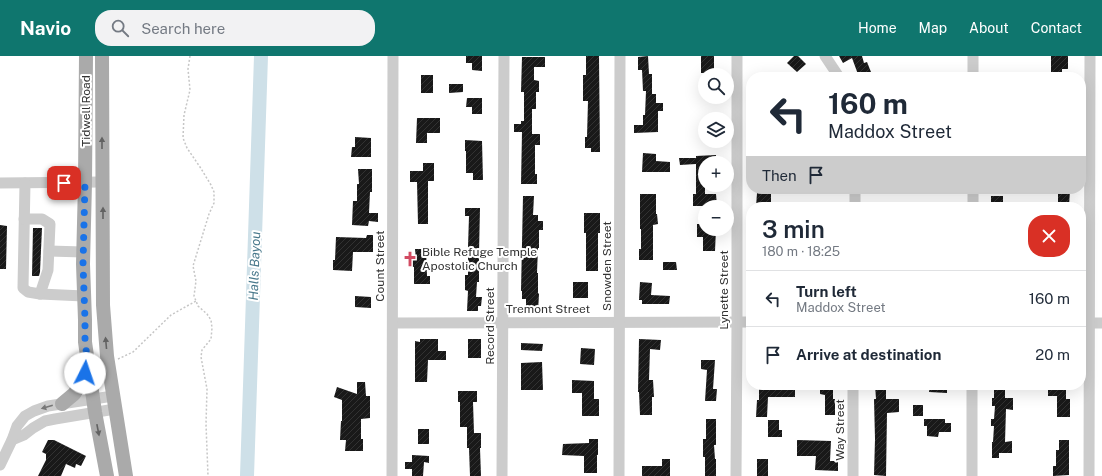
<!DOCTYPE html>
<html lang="en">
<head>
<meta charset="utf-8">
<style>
	body { margin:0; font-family:"Public Sans",sans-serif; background:#f2f2f3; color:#1f2937; height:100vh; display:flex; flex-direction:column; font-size:15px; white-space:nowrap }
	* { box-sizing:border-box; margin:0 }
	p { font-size:13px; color:#747a83 }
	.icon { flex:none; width:22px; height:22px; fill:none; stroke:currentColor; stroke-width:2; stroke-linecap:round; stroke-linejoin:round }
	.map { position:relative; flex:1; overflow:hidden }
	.details { position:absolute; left:746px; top:146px; width:340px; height:188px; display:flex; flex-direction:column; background:#fff; border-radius:16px; box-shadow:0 4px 16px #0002 }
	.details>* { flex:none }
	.guide { position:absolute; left:746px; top:16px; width:340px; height:122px; border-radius:16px; box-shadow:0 4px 16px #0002; background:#fff; color:#1f2937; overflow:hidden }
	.controls { position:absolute; left:698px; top:12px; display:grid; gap:8px }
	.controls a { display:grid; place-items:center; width:36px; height:36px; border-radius:50%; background:#fff; box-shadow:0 4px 16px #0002; font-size:20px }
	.pin { position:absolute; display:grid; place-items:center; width:34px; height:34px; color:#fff; margin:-17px; border-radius:8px; box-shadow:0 2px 6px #0006 }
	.me { position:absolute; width:44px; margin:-22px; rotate:4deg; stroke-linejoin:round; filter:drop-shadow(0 0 3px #0008) }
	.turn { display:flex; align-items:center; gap:14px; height:84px; padding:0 16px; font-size:18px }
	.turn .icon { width:52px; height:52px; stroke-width:2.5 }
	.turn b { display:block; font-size:28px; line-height:34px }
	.then { display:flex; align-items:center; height:38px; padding:0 16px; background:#0003; gap:8px; font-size:15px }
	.round { display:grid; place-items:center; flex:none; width:42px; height:42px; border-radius:16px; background:#f2f2f3 }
	.overview { display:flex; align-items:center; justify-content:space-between; height:68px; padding:0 16px }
	h1 { font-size:24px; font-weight:600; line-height:30px }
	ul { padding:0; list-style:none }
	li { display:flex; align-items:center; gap:12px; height:56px; padding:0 16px; border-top:1px solid #e0e1e3 }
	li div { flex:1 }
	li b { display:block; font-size:15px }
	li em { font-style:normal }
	header { display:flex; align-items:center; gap:24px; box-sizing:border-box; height:56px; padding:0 20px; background:#0f766e; color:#fff }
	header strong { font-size:19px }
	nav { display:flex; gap:22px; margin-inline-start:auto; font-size:14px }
	.search { width:280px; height:36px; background:#f2f2f3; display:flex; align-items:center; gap:10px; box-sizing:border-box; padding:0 14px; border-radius:16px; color:#747a83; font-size:15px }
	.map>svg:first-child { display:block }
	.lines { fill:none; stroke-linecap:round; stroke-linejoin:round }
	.river { stroke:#cee0e8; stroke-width:14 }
	.building { fill:url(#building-hatch) }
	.path { stroke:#c6c6c6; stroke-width:1.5; stroke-dasharray:2 2; stroke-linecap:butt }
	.minor { stroke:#ccc; stroke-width:11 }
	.major { stroke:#aaa; stroke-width:14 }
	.oneway { fill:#626262 }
	.oneway2 { fill:#777 }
	.route { stroke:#1a73e8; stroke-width:7; stroke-dasharray:0 12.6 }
	.labels { text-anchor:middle; stroke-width:4; stroke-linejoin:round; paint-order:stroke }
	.street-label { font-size:12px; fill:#323232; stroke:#fff }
	.poi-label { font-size:12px; fill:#323232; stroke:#fff; text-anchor:start }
	.water-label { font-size:13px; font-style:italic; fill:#48788b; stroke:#fff }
</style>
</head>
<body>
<header>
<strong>Navio</strong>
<div class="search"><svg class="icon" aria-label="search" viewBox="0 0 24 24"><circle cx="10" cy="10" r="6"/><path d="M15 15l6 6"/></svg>Search here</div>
<nav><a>Home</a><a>Map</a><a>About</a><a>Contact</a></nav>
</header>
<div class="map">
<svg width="1102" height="420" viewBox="0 0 1102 420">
	<defs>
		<pattern id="building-hatch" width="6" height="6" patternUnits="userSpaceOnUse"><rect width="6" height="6" fill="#191919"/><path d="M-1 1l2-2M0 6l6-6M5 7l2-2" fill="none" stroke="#323232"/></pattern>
	</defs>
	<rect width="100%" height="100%" fill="#fff"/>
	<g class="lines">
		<polyline class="river" points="247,420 261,0"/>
	</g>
	<g class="building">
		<polygon points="466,0 482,0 482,15 472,14 472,7 466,7"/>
		<polygon points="586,0 599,0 600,96 591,96 591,92 585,92 585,81 587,81 588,45 583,45 583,19 586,19"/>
		<polygon points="648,0 649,18 652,18 652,38 656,38 656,47 663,47 663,55 658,55 658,76 634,77 634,69 643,69 643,59 645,59 646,35 643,35 642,14 638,14 638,1"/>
		<polygon points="701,0 714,0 714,19 706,19 706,17 701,17"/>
		<polygon points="794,0 798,0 806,8 797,16 787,7"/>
		<polygon points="839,0 862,0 864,7 867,6 871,16 859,21 852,2 843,7"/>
		<polygon points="1051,0 1068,0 1068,13 1062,13 1062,21 1051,21"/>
		<polygon points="522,1 545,1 545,11 534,11 534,24 539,25 539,36 536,36 536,53 532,53 532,78 540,78 540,89 535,89 535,118 537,118 537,128 521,128 522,76 514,76 514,68 521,68 521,65 524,65 524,36 521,36"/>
		<rect x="421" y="19" width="12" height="18"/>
		<polygon points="449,28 463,28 463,36 449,37"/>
		<polygon points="467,42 482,42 482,58 472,58 472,51 466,51"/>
		<polygon points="417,62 440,62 440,77 427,77 427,87 416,87"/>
		<polygon points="355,81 371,82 371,101 351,101 352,91 355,91"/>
		<polygon points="465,84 482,85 483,124 473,124 473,117 466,117 466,95 465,95"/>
		<polygon points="643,97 656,98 656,105 670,106 670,116 642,116"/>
		<polygon points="716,99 716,107 705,107 705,138 716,138 717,150 693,150 693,138 696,138 696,108 680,109 679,102 696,102 696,100"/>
		<polygon points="423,107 434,107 434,125 428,125 428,168 418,168 417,126 410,126 410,115 423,115"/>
		<polygon points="358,113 372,113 372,136 370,136 369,157 378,157 378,166 369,165 368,170 352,169 353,145 357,145 357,128 359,128"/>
		<polygon points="1058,133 1070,133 1069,151 1058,151"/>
		<polygon points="757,137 771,137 771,151 756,151"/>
		<polygon points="640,138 656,138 656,158 657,158 658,168 653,169 653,204 639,204 639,193 641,193 641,173 640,173"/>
		<polygon points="523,140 534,140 533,159 538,159 538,165 543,165 543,174 539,174 539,192 538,192 537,217 538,217 538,237 539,238 538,256 526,255 526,243 522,243 522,235 521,235"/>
		<rect x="991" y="140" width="12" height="11"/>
		<polygon points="465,152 480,152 479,197 479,226 477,226 476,241 482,241 481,250 478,250 478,255 467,255 468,235 465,234 465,219 468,219 468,191 469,160 465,160"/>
		<polygon points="584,157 600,157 600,177 598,177 598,215 586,215 586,177 584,177"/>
		<polygon points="697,168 705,168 705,173 716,173 715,195 703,195 703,181 697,181"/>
		<polygon points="0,169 7,170 6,213 0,213"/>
		<polygon points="33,172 42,172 40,216 39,220 32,220"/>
		<polygon points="367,179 373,179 373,196 353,196 352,215 333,214 333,204 335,204 336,181 366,182"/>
		<polygon points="415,193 426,193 427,220 430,220 430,228 414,228 414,211 408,211 408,204 416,204"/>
		<polygon points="663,206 676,206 677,214 663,214"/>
		<rect x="573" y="226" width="15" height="16"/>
		<polygon points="640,226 652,227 651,239 670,240 669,248 642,248 642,244 639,244"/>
		<polygon points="355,240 371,241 371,252 355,251"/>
		<polygon points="420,283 438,283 438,295 446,295 446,304 428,304 427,326 415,326 415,285 420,286"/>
		<rect x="468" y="283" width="13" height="19"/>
		<polygon points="639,283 661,284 660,294 650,293 649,324 653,324 654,341 652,341 652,359 640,359 639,336 638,336"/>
		<polygon points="521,287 543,288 542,295 521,294"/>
		<polygon points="581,292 595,293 594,309 580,308"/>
		<polygon points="701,304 715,304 713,333 717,333 716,345 705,345 707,314 701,313"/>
		<polygon points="542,306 543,334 521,334 521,307"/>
		<polygon points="572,324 594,325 594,343 599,343 599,360 582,360 582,337 572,337"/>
		<polygon points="357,326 365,326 366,340 370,340 370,362 361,363 361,383 363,383 363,395 345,395 346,384 340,384 341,365 342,365 342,344 334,341 337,331 357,338"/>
		<polygon points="759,329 795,329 795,341 768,341 767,361 756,361 757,344 759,344"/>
		<polygon points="820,329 833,329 833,343 835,343 835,359 825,359 825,339 820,338"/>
		<polygon points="875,329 886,329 886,343 899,343 899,356 887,357 886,420 874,419 875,383 874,343 876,343"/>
		<polygon points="930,329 947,329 947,337 929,336"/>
		<polygon points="994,329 1005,329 1005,342 1013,342 1013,354 1006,353 1005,386 1012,385 1012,397 999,397 999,402 992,402 992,386 993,386 994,370 991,370 991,363 994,363 995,350 992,350 992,342 994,342"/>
		<polygon points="1048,329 1066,329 1066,343 1070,343 1070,361 1057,361 1057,340 1048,340"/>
		<polygon points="458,335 477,335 477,346 473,346 474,377 481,377 481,392 480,392 481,420 470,420 469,392 467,392 467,371 460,371 460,346 458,346"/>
		<rect x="913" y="349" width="10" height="11"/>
		<polygon points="706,363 716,363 716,389 714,389 715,403 716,403 716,420 705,420 705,401 703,401 703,383 706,383"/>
		<polygon points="924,363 945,363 945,367 951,367 951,376 939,376 938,381 927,380 927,370 924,370"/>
		<polygon points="768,364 779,364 779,374 782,374 782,381 768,381"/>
		<rect x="418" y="373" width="11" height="15"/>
		<polygon points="589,383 598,383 598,399 597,399 597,417 584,417 584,400 562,399 563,388 589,387"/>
		<polygon points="48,384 54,384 86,400 81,410 76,408 75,412 66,408 61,420 38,420 46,404 46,398 42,396"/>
		<polygon points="797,384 831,385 830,405 838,405 838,415 815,414 816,400 797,400"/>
		<polygon points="1059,384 1069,384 1069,419 1053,420 1053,410 1056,410 1056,394 1059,394"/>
		<polygon points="412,399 429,400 429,407 424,406 423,420 412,420 412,413 405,413 405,406 412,406"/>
		<polygon points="662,403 670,403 670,420 642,420 642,410 662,410"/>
		<rect x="757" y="403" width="11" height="17"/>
	</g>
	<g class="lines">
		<g class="path">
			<polyline points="190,0 188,13 190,34 184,59 183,82 187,92 200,111 211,129 214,136 214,147 209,158 193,210 196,225 194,240 198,250 207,258 211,264 212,272 211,283 202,294 201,301 207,333 206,368 208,420"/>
			<polyline points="118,303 133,296 171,259 196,245"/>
		</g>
		<g class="minor">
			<polyline points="825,0 839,21"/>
			<polyline points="973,21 973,0"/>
			<polyline points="0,127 102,126"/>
			<polyline points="25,127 23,232 28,236 40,238 84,240"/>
			<polyline points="855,151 855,133"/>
			<polyline points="973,151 973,133"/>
			<polyline points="24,163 42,163 50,168 48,214 40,238"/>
			<polyline points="49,195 83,196"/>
			<polyline points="393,267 751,266"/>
			<polyline points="1081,267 1102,267"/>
			<polyline points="12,384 24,379 33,372 45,365 55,363 115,353"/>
			<polyline points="0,409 12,384 17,370 25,360 34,355 48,350 113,340"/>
			<polyline points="392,420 393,0"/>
			<polyline points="502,420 504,0"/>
			<polyline points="619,420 620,0"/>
			<polyline points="736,420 737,266 737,0"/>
			<polyline points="853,420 853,329"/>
			<polyline points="972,420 972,329"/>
			<polyline points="1089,420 1090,0"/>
		</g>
		<g class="major">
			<polyline points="86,0 85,127 83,208 85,264 85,286 95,356 107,420"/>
			<polyline points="102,0 103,249 107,300 126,420"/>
			<polyline points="62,348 74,338 78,332 88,309"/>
		</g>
	</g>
	<defs><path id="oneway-solid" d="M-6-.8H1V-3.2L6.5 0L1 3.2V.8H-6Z"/></defs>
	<g class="oneway">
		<use href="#oneway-solid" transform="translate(102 87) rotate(-90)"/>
		<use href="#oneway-solid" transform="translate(103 157) rotate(-90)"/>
		<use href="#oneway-solid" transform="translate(106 287) rotate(-95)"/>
		<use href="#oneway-solid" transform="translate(98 374) rotate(79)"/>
	</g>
	<use class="oneway2" href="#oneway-solid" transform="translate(47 351) rotate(164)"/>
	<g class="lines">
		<polyline class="route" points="64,127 85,127 83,208 85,264 85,286 88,309 85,317"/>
	</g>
	<defs>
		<g id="church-bare" transform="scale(1.2)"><path d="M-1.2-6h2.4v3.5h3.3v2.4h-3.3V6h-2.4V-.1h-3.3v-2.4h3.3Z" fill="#d24b62" stroke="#fff" stroke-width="2.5" paint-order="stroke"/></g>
	</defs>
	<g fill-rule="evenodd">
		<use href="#church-bare" x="410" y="203"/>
	</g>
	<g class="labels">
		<g class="street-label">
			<text transform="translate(86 55) rotate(-90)" y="4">Tidwell Road</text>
			<text transform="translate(380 210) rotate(-90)" y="4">Count Street</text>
			<text transform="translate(607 210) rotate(-90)" y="4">Snowden Street</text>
			<text transform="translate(724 234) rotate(-90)" y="4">Lynette Street</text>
			<text x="548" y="257">Tremont Street</text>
			<text transform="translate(490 270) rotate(-90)" y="4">Record Street</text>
			<text transform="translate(840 374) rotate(-90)" y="4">Way Street</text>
		</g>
		<g class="poi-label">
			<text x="422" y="200">Bible Refuge Temple<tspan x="422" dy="14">Apostolic Church</tspan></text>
		</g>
		<g class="water-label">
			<text transform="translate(254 210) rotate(-88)" y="5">Halls Bayou</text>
		</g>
	</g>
</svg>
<div class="controls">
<a><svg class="icon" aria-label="search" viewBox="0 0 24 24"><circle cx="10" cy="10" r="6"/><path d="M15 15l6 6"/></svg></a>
<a><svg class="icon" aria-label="layers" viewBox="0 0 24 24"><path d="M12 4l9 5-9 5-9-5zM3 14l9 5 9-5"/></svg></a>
<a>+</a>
<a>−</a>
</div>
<div class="pin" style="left:64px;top:127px;background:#d93025"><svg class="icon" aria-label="arrive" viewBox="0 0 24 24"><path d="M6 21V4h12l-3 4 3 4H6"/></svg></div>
<svg class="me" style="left:85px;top:317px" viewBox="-20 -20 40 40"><circle r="19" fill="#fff"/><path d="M0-13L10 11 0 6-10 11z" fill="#1a73e8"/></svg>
<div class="guide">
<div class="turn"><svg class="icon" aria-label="left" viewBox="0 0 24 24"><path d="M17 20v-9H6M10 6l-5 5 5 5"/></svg><div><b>160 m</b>Maddox Street</div></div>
<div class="then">Then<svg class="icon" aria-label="arrive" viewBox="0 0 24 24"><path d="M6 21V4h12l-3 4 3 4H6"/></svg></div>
</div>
<section class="details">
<div class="overview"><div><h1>3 min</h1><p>180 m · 18:25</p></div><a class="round" style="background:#d93025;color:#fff"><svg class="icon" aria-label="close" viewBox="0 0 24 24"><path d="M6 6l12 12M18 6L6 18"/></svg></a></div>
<ul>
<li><svg class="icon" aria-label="left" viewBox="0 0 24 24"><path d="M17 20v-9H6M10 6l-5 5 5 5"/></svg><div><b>Turn left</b><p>Maddox Street</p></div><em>160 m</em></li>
<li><svg class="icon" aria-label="arrive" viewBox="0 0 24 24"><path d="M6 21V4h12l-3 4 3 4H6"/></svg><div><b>Arrive at destination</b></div><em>20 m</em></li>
</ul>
</section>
</div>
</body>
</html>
